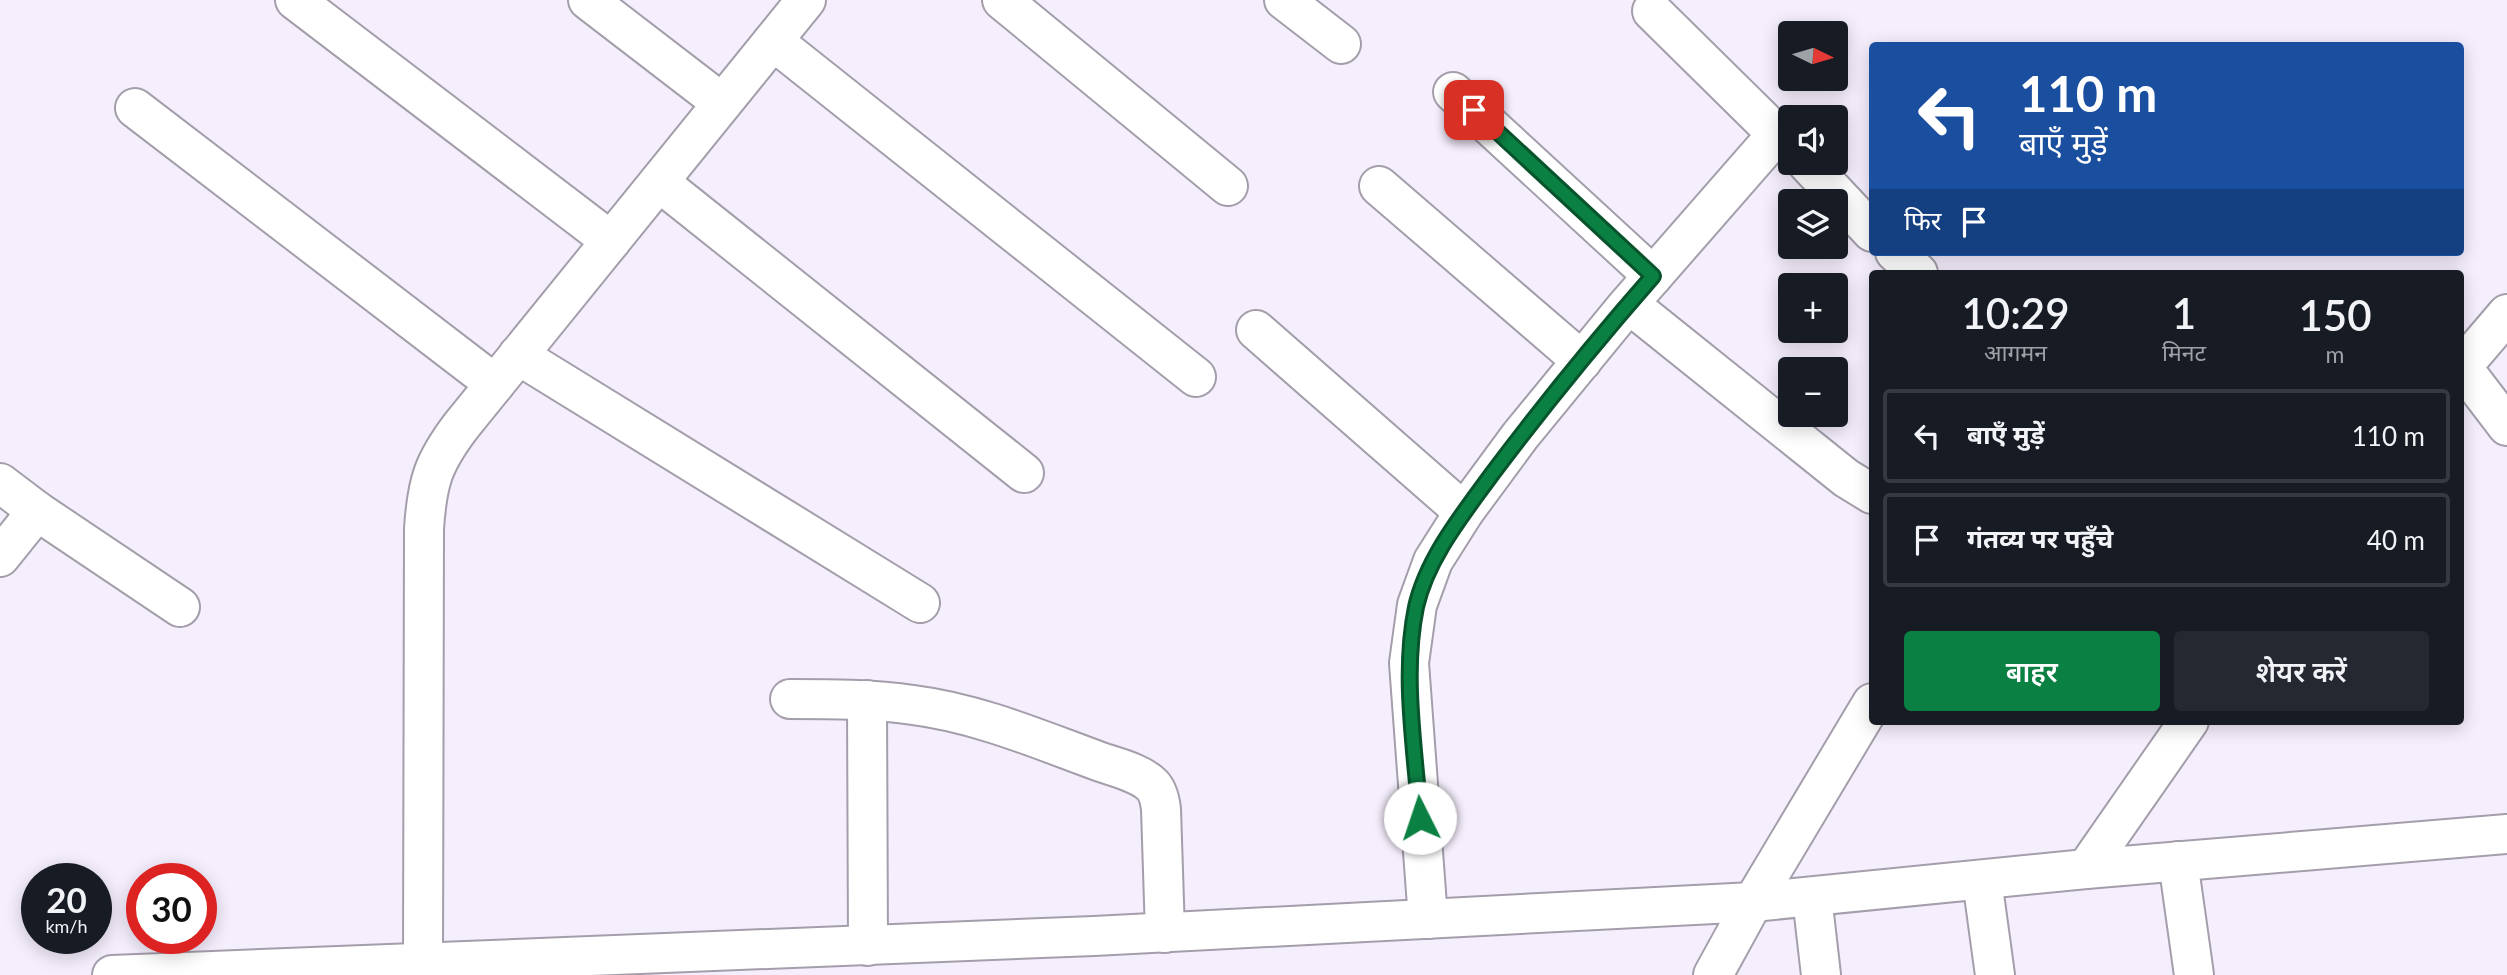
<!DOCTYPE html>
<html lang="hi">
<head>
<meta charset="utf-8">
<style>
	body { margin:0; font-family:Lato,"Noto Sans Devanagari",sans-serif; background:#242831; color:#f1f3f6; height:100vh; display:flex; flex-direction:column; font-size:26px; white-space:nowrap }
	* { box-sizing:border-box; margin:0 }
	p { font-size:23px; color:#9ea1a6 }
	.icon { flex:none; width:38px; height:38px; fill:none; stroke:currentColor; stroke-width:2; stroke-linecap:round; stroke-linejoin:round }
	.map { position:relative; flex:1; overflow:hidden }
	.details { position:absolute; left:1869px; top:270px; width:595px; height:455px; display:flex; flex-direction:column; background:#171b24; border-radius:7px; box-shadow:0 4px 18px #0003 }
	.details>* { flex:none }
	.top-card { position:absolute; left:1869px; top:42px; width:595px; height:214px; border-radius:7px; box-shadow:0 4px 18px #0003; background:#1a4fa0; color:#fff; overflow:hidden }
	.needle { width:46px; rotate:95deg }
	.fabs { position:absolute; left:1778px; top:21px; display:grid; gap:14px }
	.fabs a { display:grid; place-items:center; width:70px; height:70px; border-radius:7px; background:#171b24; box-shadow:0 4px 18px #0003; font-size:35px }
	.speed { position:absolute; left:21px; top:863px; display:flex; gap:14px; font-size:35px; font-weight:700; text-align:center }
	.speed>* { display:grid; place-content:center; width:91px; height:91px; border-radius:50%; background:#171b24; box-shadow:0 4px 18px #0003; line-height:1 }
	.speed small { font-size:18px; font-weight:400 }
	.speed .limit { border:10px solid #d22; background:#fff; color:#111 }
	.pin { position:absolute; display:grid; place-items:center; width:60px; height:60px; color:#fff; margin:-30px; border-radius:14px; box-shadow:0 4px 10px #0006 }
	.me { position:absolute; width:77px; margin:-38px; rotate:356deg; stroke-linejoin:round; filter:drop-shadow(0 0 5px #0008) }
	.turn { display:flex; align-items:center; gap:24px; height:147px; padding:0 35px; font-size:32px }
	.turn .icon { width:91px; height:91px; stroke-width:2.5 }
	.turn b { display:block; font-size:49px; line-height:60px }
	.then { display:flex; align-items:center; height:66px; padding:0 35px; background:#0003; gap:14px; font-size:26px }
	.eta { display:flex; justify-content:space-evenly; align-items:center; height:119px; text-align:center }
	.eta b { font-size:42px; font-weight:600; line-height:49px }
	.action { display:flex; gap:14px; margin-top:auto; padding:14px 35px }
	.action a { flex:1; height:80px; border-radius:7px; background:#0b8043; color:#fff; font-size:28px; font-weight:600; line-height:80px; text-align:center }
	.action a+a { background:#242831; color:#f1f3f6 }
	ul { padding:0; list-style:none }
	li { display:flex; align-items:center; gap:21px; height:94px; margin:0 14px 10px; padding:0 21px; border:4px solid #363941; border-radius:7px }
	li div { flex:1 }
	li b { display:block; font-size:26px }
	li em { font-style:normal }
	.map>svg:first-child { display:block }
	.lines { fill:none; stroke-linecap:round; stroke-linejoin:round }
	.minor-casing { stroke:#a49eab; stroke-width:42 }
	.minor { stroke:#fff; stroke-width:38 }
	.route-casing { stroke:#07532c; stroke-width:18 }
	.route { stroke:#0b8043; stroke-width:12 }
</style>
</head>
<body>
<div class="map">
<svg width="2507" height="975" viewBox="0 0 2507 975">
	<rect width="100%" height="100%" fill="#f5eefd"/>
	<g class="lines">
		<g class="minor-casing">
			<g id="minor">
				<polyline points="295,0 611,241"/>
				<polyline points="588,0 722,103"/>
				<polyline points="1002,0 1228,186"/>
				<polyline points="1284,0 1341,44"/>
				<polyline points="1652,11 1790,147"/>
				<polyline points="773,41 1196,377"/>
				<polyline points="1453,92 1653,276"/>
				<polyline points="135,108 495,384"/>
				<polyline points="1807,163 1872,232"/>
				<polyline points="659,182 1024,473"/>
				<polyline points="1379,186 1582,361"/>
				<polyline points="1895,252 1918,273"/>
				<polyline points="1629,304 1846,478 1872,494"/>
				<polyline points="1256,330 1464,512"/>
				<polyline points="518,355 920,603"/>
				<polyline points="2462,367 2507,426"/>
				<polyline points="2460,369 2507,314"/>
				<polyline points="0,483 37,511 0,557"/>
				<polyline points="37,511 180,607"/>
				<path d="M 790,699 C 831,699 872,699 913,705 C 977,713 1038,739 1098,761 C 1114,767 1139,772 1152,785 C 1158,791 1160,801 1161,809 L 1165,933"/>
				<polyline points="867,700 868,946"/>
				<polyline points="2178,861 2194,975"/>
				<polyline points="2086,869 2189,721"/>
				<polyline points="1982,880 1995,975"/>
				<polyline points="1812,897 1821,975"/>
				<polyline points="1428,919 1409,663 1417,605 1433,561 1464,512 1520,436 1625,308 1777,134"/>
				<path d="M 423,963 L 424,529 C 427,482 433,463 461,426 L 806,0"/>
				<polyline points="112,975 1094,936 1753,902 2086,869 2507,834"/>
				<polyline points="1713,975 1753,902 1872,703"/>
			</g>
		</g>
		<use href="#minor" class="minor"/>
	</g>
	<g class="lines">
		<g class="route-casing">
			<path id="route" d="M 1420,818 C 1415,749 1402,675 1416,607 C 1427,558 1463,514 1492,474 C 1543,406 1597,340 1653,276 L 1474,110"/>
		</g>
		<use href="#route" class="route"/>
	</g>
</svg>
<div class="fabs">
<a><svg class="needle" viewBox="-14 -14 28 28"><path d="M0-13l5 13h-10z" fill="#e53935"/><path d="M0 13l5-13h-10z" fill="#9ea1a6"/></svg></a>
<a><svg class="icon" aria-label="sound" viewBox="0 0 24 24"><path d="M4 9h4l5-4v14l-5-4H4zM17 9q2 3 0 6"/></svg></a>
<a><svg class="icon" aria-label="layers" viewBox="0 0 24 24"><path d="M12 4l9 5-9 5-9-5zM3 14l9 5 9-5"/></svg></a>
<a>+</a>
<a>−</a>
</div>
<div class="speed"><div>20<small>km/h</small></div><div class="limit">30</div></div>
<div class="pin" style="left:1474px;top:110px;background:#d93025"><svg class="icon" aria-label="arrive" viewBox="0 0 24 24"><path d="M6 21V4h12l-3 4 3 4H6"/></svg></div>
<svg class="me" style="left:1420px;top:818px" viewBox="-20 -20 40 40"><circle r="19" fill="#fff"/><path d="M0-13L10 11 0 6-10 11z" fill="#0b8043"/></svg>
<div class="top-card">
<div class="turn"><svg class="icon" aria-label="left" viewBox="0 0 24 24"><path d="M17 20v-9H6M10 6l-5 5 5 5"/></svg><div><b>110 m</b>बाएँ मुड़ें</div></div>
<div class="then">फिर<svg class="icon" aria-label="arrive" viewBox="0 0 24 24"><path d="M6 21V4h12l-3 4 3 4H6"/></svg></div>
</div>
<section class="details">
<div class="eta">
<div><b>10:29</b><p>आगमन</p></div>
<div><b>1</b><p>मिनट</p></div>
<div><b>150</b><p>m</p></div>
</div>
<ul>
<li><svg class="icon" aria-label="left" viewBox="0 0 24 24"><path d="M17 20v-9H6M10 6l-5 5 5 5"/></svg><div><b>बाएँ मुड़ें</b></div><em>110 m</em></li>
<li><svg class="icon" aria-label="arrive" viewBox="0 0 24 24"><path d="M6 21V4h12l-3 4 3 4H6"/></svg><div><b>गंतव्य पर पहुँचे</b></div><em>40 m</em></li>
</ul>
<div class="action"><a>बाहर</a><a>शेयर करें</a></div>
</section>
</div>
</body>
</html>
